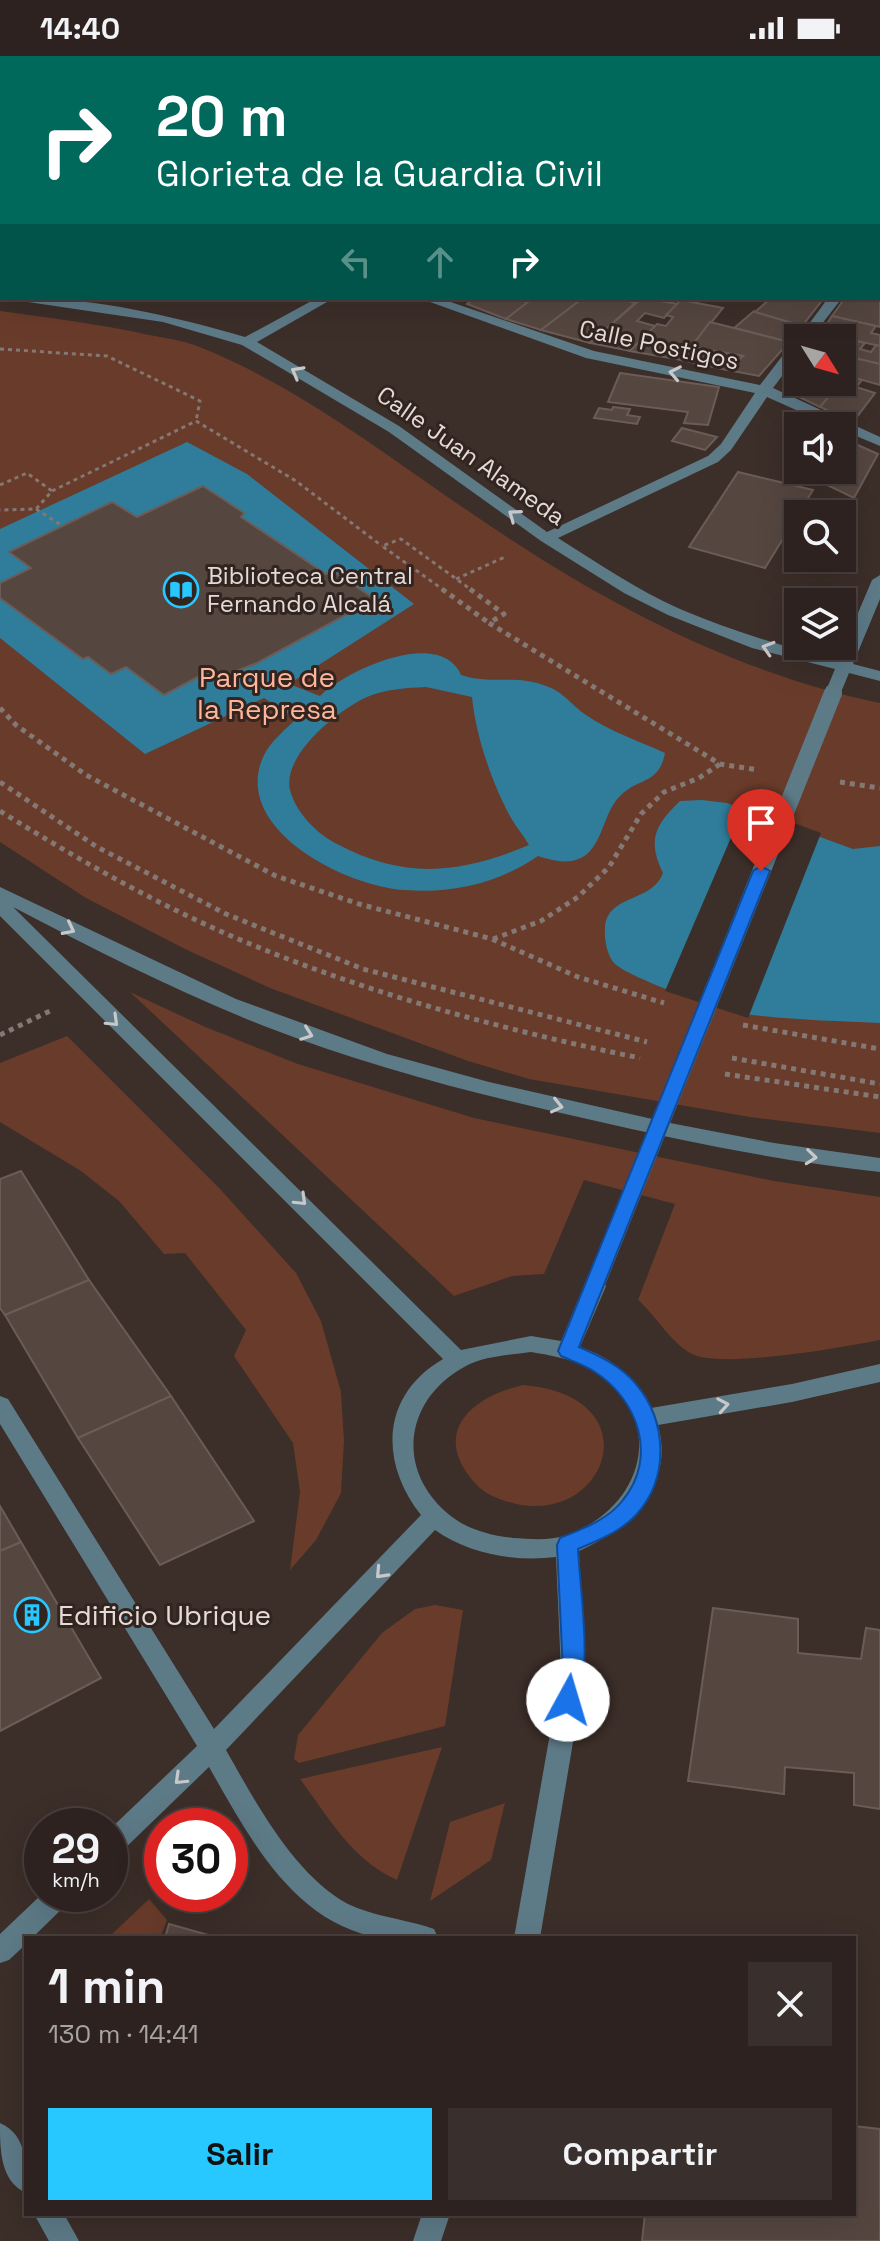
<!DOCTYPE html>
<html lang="es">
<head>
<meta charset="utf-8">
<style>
	body { margin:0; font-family:"Space Grotesk",sans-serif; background:#392f2c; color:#f1f3f6; height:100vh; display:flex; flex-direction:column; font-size:30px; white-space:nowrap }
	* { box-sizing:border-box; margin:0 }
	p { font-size:26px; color:#a7a4a4 }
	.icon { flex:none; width:44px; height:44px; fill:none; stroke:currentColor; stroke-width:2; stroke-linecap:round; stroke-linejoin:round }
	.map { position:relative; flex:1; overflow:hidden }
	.sheet { position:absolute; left:24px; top:1880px; width:832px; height:280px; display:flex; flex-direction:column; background:#2d221f; border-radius:0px; box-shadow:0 8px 32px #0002,0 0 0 2px #483f3d }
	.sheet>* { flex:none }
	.banner { position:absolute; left:0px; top:0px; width:880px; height:244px; box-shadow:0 8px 32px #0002,0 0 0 2px #483f3d; background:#00695c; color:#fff; overflow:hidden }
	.needle { width:52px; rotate:127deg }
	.fabs { position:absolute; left:784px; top:268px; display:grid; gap:16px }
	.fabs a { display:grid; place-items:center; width:72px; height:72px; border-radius:0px; background:#2d221f; box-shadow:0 8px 32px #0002,0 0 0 2px #483f3d; font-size:40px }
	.speed { position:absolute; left:24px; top:1752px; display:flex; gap:16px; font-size:40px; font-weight:700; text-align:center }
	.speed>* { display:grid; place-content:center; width:104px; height:104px; border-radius:50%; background:#2d221f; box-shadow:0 8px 32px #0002,0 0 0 2px #483f3d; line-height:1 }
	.speed small { font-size:20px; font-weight:400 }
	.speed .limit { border:12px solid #d22; background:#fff; color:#111 }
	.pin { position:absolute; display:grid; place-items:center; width:68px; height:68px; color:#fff; margin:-82px -34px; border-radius:50% 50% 50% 0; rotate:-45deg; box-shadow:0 0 8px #0007 }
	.pin .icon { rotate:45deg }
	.me { position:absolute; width:88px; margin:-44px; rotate:6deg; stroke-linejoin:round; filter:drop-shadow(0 0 6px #0008) }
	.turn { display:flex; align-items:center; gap:28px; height:168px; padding:0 24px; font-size:36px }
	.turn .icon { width:104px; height:104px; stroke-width:2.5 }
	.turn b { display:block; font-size:56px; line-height:68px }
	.lanes { display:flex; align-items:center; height:76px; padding:0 24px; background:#0003; justify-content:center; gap:40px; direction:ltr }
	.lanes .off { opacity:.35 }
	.round { display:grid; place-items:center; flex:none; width:84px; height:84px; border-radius:0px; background:#392f2c }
	.head { display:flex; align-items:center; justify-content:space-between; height:136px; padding:0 24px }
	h1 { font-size:48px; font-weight:700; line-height:60px }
	.primary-button { display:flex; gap:16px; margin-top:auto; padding:16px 24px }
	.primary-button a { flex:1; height:92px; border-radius:0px; background:#27c8ff; color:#111; font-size:32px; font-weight:700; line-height:92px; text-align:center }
	.primary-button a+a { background:#392f2c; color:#f1f3f6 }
	.status { display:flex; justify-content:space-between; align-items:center; height:56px; padding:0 40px; background:#2d221f; direction:ltr }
	.status svg { height:22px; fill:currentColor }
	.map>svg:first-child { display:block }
	.green { fill:#693b2a }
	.water { fill:#2f7d9b; fill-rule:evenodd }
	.pier { fill:#3c2e29 }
	.building { fill:#554640; stroke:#6c5c57; stroke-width:2 }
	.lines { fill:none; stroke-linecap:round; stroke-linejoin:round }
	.path-far1 { stroke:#847874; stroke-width:3; stroke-dasharray:4 4; stroke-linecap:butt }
	.path { stroke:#847874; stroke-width:5; stroke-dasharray:5 5; stroke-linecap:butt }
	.minor { fill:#5d7a87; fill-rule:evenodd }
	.minor-bridge { stroke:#5d7a87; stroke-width:18 }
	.oneway { stroke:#c9c8c8 }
	.route { fill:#1a73e8; stroke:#114b97; stroke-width:2 }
	.labels { text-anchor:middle; stroke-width:6; stroke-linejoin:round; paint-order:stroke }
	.far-street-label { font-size:24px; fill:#e4dbd8; stroke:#32241f }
	.far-poi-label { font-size:24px; fill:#e4dbd8; stroke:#32241f; text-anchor:start }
	.park-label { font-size:28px; fill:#ffb59a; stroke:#32241f }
	.poi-label { font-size:28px; fill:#e4dbd8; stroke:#32241f; text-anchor:start }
</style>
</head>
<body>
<div class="status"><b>14:40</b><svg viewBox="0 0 49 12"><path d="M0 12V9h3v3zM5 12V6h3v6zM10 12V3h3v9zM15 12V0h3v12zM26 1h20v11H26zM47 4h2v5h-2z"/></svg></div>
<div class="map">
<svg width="880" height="2185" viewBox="0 0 880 2185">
	<rect width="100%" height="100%" fill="#3c2e29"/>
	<g class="green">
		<path d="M 0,255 C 50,262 100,268 149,279 C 165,282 182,284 197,290 C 302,331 393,405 486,467 C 606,548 736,617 880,647 L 880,1077 L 750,1061 L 529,1023 L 468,1005 L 270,932 L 185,893 L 86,842 L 0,786 Z"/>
		<path d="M 130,936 L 203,970 L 298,1008 L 474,1062 L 774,1125 L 880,1141 L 880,1284 C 845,1291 718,1314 690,1297 C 669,1284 656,1260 638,1244 L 675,1148 L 584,1124 L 544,1218 L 512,1220 L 454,1240 Z"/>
		<polygon points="67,980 220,1133 296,1217 321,1265 341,1336 344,1385 341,1437 316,1484 290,1514 300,1436 293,1387 234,1300 246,1274 185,1197 164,1198 119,1145 81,1115 0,1066 0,1007"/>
		<path d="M 523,1329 C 653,1340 608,1468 516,1448 C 500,1444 485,1439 474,1426 C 430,1376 473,1340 523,1329 Z"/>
		<polygon points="435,1549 463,1554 445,1670 299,1707 294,1703 298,1679 382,1577 415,1553"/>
		<path d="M 442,1691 L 397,1824 C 352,1804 329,1762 300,1723 Z"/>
		<polygon points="505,1747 491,1804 430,1845 450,1766"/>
		<polygon points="149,1843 167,1864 160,1882 108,1882"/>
	</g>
	<g class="water">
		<path d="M 187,386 L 247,418 L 414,548 L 289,628 L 320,640 C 347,614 440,571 461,619 C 490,629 517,618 546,630 C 564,636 571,649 586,659 C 609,675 639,685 665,697 C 659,728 641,721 622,738 C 604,754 604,783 587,798 C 572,810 554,805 538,800 C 499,827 453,838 405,834 C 347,831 229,773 264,699 C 271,685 285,674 296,663 L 264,642 L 145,698 L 0,582 L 0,473 ZM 426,631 L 472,641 C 476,681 492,727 511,762 C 516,771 524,780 529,789 C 460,818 405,824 337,788 C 317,778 296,757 290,734 C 282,699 338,654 367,641 C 386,633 406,632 426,631 Z"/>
		<path d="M 702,744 L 727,747 L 853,793 L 880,790 L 880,967 C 835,965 790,964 745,958 C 722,955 629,922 614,907 C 607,899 604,883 605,872 C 607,838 652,847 663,817 C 647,784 655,769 680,745 Z"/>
	</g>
	<polygon class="pier" points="745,749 821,777 748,962 665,935"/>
	<g class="building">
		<polygon points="475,242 533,242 506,263 467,248"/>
		<polygon points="533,242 583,242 541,274 506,263"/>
		<polygon points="583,242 620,242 635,247 590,287 541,274"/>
		<polygon points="642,242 678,248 664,262 645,257 637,265 655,270 630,295 590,287"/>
		<polygon points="771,242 824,242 802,270 755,256"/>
		<polygon points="845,242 880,244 880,271 832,260"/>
		<polygon points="681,244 723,252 681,304 630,295 657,268 666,270 673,261 666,259"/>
		<polygon points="754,255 755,256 802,270 789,286 734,272"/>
		<polygon points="832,260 876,270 871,277 880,279 880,290 821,277"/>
		<polygon points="710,266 734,272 789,286 759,320 727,314 743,300 691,291"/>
		<polygon points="821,277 865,287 860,293 871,296 876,289 880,290 880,308 842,299 842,282 817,282"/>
		<polygon points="691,291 743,300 727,314 681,304"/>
		<polygon points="842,299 880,308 880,329 842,318"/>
		<polygon points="798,307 798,326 841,326 820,351 797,340 789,330 788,323"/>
		<polygon points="620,317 719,331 708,369 684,367 688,356 608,346"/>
		<polygon points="846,320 862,324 856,331 875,337 853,366 820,351"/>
		<polygon points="613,351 630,353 627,359 640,361 637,368 594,362 599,352 612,354"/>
		<polygon points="682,372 717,381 705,394 672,385"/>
		<polygon points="842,382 878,398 854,442 821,426 835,416 833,414 842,414"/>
		<polygon points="738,416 813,434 765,512 689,491"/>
		<polygon points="203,430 244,457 241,461 326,518 332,515 375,543 257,607 221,621 211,614 164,639 126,611 111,618 88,601 83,603 0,542 0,527 31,512 9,496 112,446 137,461"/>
		<polygon points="21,1115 89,1224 5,1259 0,1252 0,1123"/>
		<polygon points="89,1224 171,1340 78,1382 5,1259"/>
		<polygon points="171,1340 254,1465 160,1509 78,1382"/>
		<polygon points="0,1450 21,1486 0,1495"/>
		<polygon points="21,1486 101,1622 0,1675 0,1495"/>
		<polygon points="713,1552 798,1563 798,1597 861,1603 866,1572 880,1574 880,1753 854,1749 854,1717 785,1711 784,1738 688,1725"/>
		<polygon points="169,1868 219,1882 165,1882"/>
		<polygon points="854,2070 880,2073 880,2185 642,2185 645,2158 854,2158"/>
	</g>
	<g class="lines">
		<g class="path-far1">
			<polyline points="0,293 107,300 200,345 196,365"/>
			<polyline points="196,365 296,425 382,490"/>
			<polyline points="0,429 27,417 52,435 36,453 0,454"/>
			<polyline points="52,435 196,365"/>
			<polyline points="36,453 61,469"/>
			<polyline points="456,523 505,501"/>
			<polyline points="445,535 382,490 401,483 473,535"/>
		</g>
		<g class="path">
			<polyline points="442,533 489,567"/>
			<polyline points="470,533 504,558 489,567"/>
			<polyline points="489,567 720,708 759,714"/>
			<polyline points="0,652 16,669 86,719 276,820 359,848 492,883 578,921 664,947"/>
			<polyline points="0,726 97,791 226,858 363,913 647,986"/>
			<polyline points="840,726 880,732"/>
			<path d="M 0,755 C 74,801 149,844 229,879 C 361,936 499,973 640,1002"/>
			<polyline points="493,883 541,865 578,841 609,811 641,758 664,736 699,722 720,708"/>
			<polyline points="743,969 880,993"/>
			<polyline points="0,979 50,955"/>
			<polyline points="732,1002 880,1028"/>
			<polyline points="725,1018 880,1041"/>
		</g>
		<g class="minor">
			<polygon points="132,0 150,0 151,2 133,2"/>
			<polygon points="184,0 198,0 183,2"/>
			<polygon points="572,0 591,0 592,2 573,2"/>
			<polygon points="698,0 711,0 697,2"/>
			<polygon points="0,28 2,29 2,37 0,36"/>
			<rect x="878" y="69" width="2" height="8"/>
			<polygon points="880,130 880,139 878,140 878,131"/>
			<rect x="0" y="234" width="2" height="8"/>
			<path d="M 21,242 C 98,242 172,260 245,281 L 317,242 L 334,242 L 257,286 L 399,370 L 547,476 L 708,400 L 721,388 L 755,337 L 586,302 L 419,242 L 439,242 L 594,295 L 760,329 L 793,286 L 798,285 L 798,299 L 773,332 L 880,381 L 880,390 L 842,374 L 842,370 L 832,370 L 767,341 L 731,394 L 718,406 L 558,482 C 598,507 637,534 680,553 C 732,575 784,591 838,604 L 872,524 L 880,519 L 880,543 L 853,608 L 880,615 L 880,625 L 849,617 L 839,641 L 827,641 L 825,637 L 835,613 L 752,592 L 668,559 L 624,537 L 541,485 L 389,376 L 242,289 L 163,266 L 28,246 Z"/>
			<polygon points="828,242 842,242 811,282 798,283"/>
			<path d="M 0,831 L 236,943 L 387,998 L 489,1026 L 670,1067 L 774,1087 L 880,1102 L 880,1116 C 780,1105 681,1085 583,1062 C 475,1038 367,1010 264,970 C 178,936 95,894 13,851 L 461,1294 L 531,1280 L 561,1285 L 584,1230 L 588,1224 L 602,1224 L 606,1230 L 580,1291 C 612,1302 636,1321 651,1352 L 792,1328 L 880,1308 L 880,1326 L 792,1346 L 658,1369 C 675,1429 630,1472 579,1495 L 585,1615 L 540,1882 L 514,1882 L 561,1615 L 556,1501 C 515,1506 469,1498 435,1474 L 226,1694 C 255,1745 294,1819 348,1848 C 370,1859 401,1863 425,1870 L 434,1873 L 438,1882 C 420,1882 400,1885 382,1882 C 294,1869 249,1781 209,1711 L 119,1798 L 110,1802 L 110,1773 L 197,1690 L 0,1368 L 0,1340 L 8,1343 L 214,1673 L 421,1459 C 379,1406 381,1339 443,1303 L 0,860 ZM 531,1296 C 549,1299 567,1302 584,1310 C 669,1352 650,1449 567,1479 C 550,1485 530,1483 513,1482 C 488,1479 465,1473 446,1456 C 394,1410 407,1341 466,1310 C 485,1300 510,1299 531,1296 Z"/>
			<polygon points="42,1838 73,1838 69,1846 32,1882 26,1882 26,1888 9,1904 0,1907 0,1878"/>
			<path d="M 0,2067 C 28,2079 26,2111 26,2137 C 0,2125 0,2093 0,2067 Z"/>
			<polygon points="34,2158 64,2158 79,2185 49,2185"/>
			<polygon points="422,2158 450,2158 441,2185 413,2185"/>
		</g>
		<polyline class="minor-bridge" points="595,1230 833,637"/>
	</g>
	<defs><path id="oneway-chevron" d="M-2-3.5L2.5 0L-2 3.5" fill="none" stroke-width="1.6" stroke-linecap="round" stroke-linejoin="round" transform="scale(2)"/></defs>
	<g class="oneway">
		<use href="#oneway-chevron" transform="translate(297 316) rotate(-151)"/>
		<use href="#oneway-chevron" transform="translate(675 317) rotate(-169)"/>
		<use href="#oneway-chevron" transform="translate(514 459) rotate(-144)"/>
		<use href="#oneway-chevron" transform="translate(768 592) rotate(-163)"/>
		<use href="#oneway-chevron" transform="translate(69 873) rotate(27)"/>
		<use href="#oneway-chevron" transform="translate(113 965) rotate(44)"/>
		<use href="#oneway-chevron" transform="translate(307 978) rotate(20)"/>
		<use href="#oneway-chevron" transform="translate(557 1050) rotate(13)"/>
		<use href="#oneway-chevron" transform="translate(811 1101) rotate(6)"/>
		<use href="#oneway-chevron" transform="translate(301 1144) rotate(44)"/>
		<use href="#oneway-chevron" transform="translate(723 1349) rotate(-10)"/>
		<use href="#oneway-chevron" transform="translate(381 1517) rotate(133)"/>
		<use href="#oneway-chevron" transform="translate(180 1723) rotate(136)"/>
	</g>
	<path class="route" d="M 761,810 L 770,815 L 579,1291 C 600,1300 621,1310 636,1328 C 667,1365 670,1422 636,1459 C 620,1476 599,1484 578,1493 C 580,1534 593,1615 576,1651 L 568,1654 L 560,1651 L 557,1644 L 563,1615 L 557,1489 L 560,1482 C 582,1473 608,1464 623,1444 C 658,1401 638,1344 595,1316 C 585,1309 572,1305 561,1300 L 558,1295 L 753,815 Z"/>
	<defs>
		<g id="library-ring" transform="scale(1.8)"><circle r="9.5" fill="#32241f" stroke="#27c8ff" stroke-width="1.5"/><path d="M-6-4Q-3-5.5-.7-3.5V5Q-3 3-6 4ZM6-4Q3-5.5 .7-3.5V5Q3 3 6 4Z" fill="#27c8ff"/></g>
		<g id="building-ring" transform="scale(1.8)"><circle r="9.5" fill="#32241f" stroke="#27c8ff" stroke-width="1.5"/><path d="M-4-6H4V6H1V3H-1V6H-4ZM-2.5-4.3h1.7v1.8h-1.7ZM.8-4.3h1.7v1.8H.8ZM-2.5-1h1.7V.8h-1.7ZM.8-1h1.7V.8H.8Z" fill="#27c8ff"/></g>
	</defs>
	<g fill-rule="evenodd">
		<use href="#library-ring" x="181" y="534"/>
		<use href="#building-ring" x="32" y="1559"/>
	</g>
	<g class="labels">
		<g class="far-street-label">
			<text transform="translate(659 289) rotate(12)" y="8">Calle Postigos</text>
			<text transform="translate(471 400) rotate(35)" y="8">Calle Juan Alameda</text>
		</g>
		<g class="far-poi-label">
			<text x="207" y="528">Biblioteca Central<tspan x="207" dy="28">Fernando Alcalá</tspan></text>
		</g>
		<g class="park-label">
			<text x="267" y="631">Parque de<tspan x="267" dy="32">la Represa</tspan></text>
		</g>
		<g class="poi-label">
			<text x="58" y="1569">Edificio Ubrique</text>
		</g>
	</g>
</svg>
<div class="fabs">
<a><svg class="needle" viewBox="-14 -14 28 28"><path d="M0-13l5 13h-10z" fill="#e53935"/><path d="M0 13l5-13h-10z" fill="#a7a4a4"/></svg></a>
<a><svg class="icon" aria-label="sound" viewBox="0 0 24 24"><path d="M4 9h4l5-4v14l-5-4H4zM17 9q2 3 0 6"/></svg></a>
<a><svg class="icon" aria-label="search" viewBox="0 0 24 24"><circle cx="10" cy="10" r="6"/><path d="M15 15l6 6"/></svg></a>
<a><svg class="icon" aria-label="layers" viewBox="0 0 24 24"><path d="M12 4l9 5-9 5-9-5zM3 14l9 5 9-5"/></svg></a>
</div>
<div class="speed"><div>29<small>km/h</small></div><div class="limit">30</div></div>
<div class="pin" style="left:761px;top:815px;background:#d93025"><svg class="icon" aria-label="arrive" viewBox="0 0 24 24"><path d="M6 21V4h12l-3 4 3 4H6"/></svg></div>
<svg class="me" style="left:568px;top:1644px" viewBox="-20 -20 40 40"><circle r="19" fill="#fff"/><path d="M0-13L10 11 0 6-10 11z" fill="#1a73e8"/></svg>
<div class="banner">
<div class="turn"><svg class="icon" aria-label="right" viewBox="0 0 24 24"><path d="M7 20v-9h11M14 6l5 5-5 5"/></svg><div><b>20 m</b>Glorieta de la Guardia Civil</div></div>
<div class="lanes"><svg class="icon off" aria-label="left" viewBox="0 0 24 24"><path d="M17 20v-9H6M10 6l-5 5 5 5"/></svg><svg class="icon off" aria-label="ahead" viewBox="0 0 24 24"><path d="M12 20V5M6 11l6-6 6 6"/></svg><svg class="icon" aria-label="right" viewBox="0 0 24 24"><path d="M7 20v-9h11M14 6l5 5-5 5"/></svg></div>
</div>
<section class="sheet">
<div class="head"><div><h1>1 min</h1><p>130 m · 14:41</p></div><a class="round"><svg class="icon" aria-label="close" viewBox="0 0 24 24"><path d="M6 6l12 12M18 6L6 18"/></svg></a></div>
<div class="primary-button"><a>Salir</a><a>Compartir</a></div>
</section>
</div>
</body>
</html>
